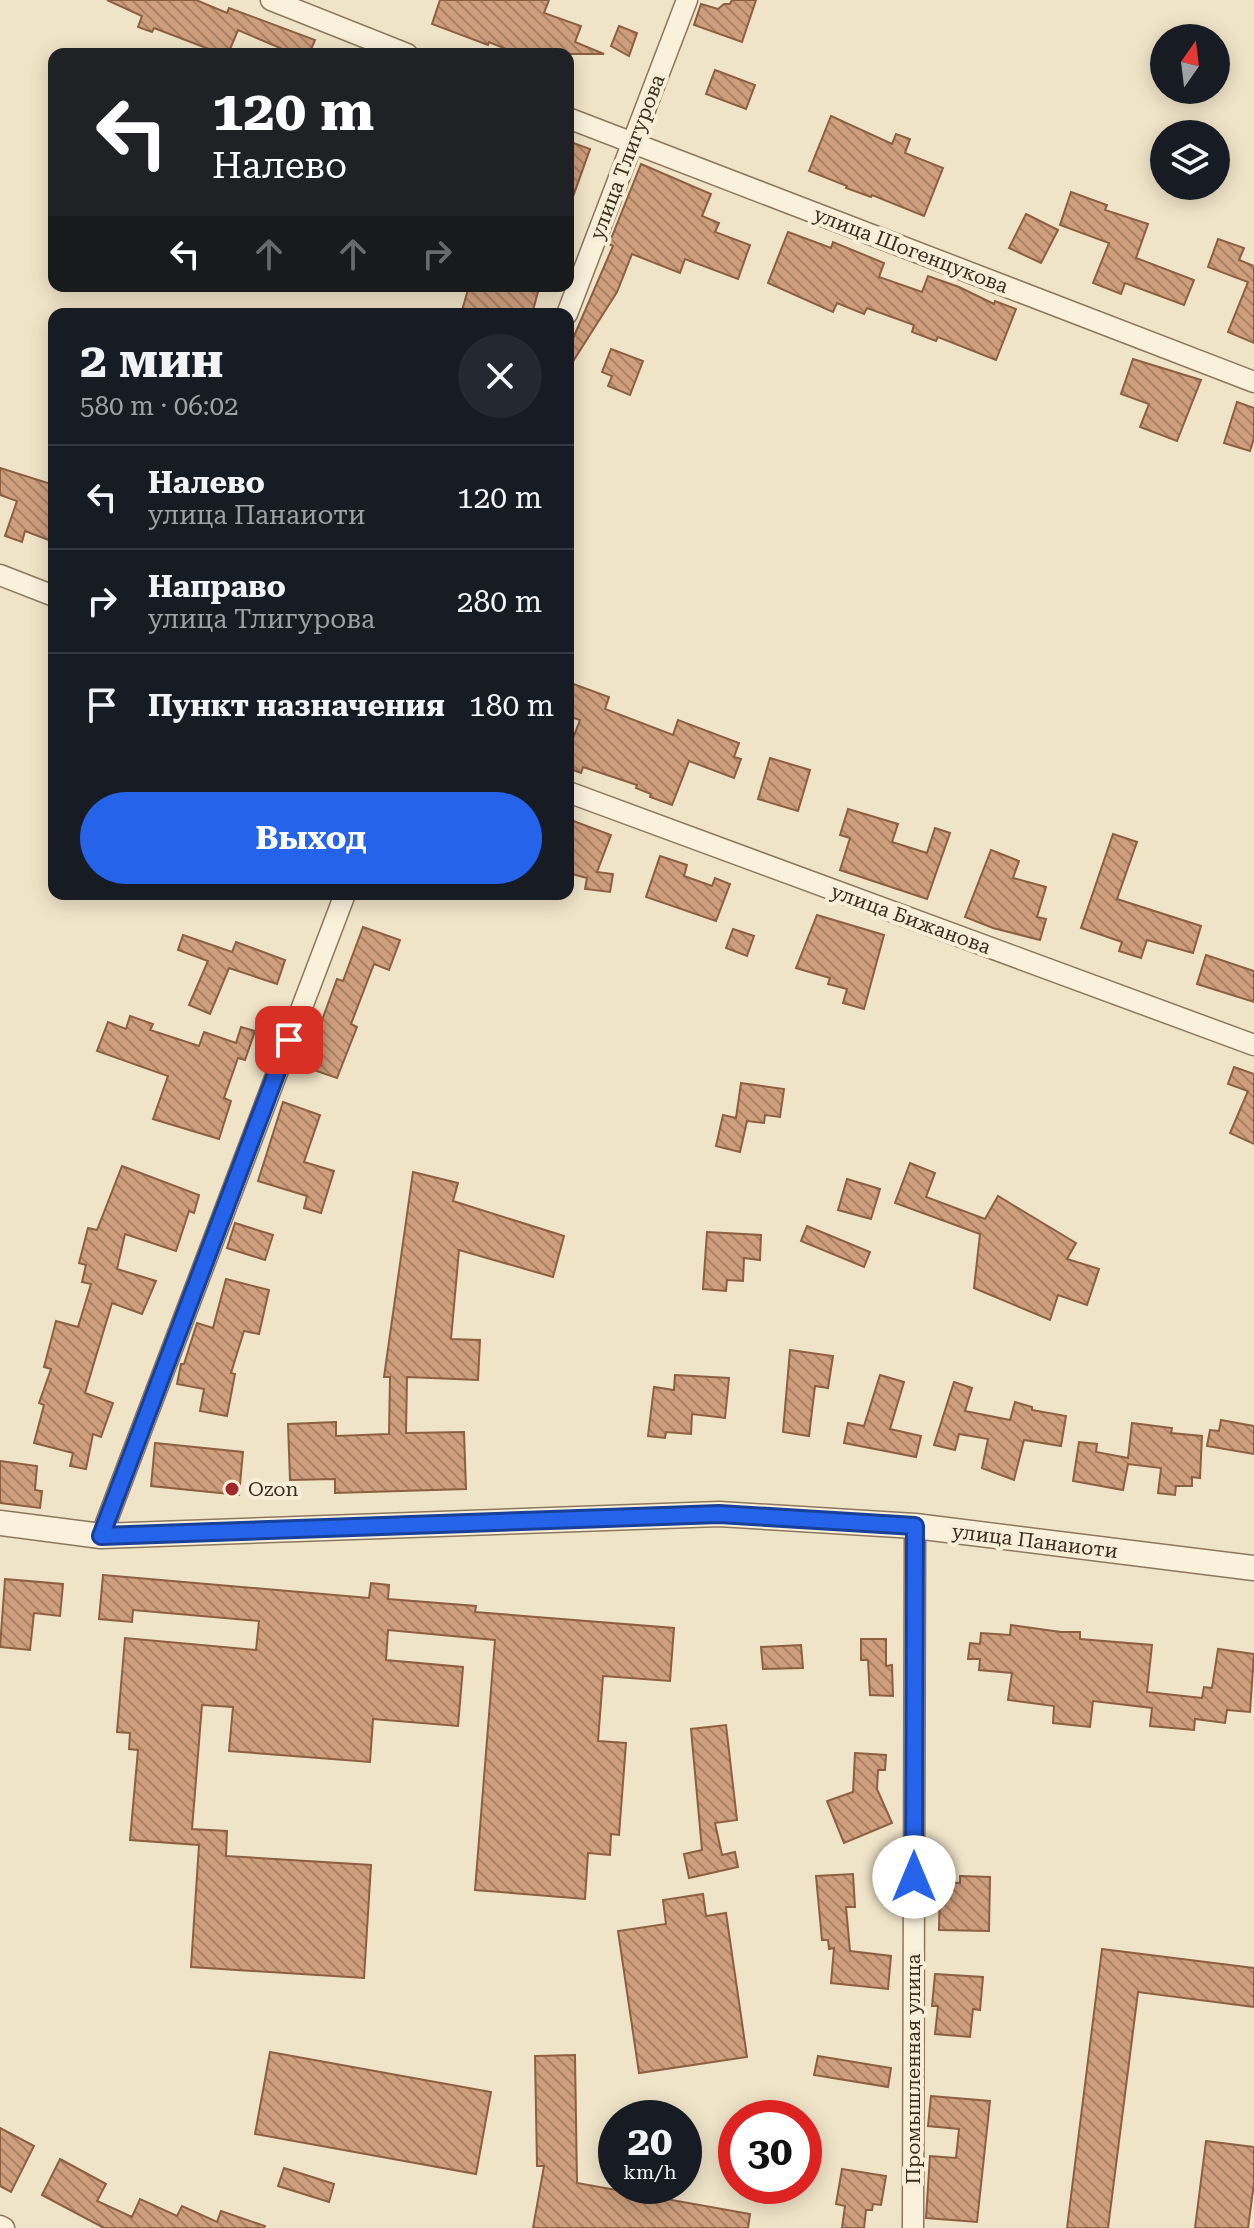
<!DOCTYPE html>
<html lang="ru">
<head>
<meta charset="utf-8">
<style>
	body { margin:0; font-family:"Roboto Serif",serif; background:#242831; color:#f1f3f6; height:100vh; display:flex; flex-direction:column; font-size:30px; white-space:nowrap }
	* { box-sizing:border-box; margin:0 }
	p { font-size:26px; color:#9ea1a6 }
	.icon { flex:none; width:44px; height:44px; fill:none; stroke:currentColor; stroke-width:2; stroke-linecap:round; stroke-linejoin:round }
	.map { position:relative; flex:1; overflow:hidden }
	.sheet { position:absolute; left:48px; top:308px; width:526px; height:592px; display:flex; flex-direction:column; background:#171b24; border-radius:16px; box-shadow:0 4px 20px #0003 }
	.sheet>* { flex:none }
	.banner { position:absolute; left:48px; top:48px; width:526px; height:244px; border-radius:16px; box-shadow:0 4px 20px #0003; background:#202124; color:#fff; overflow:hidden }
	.needle { width:52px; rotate:14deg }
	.controls { position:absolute; left:1150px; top:24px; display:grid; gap:16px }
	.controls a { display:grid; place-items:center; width:80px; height:80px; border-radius:50%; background:#171b24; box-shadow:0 4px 20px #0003; font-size:40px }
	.speed { position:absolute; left:598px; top:2100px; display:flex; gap:16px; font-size:40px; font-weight:700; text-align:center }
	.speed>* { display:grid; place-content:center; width:104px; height:104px; border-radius:50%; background:#171b24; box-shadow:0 4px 20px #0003; line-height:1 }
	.speed small { font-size:20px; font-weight:400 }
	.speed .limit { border:12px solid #d22; background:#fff; color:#111 }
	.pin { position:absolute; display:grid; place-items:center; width:68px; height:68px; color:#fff; margin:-34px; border-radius:16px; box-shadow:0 4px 12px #0006 }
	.me { position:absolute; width:88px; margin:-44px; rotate:0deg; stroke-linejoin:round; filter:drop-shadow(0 0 6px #0008) }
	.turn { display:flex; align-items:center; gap:28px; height:168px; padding:0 32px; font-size:36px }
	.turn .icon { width:104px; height:104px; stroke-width:2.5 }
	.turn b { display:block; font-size:56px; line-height:68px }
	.lanes { display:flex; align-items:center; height:76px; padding:0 32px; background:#0003; justify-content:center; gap:40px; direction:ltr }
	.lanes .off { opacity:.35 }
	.round { display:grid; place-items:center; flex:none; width:84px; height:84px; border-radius:42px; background:#242831 }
	.headline { display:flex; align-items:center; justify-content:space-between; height:136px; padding:0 32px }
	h1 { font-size:48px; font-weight:700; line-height:60px }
	.button { display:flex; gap:16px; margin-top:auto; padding:16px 32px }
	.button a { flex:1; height:92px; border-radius:48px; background:#2563eb; color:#fff; font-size:32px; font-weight:700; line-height:92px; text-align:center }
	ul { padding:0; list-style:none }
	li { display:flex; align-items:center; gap:24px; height:104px; padding:0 32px; border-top:2px solid #363941 }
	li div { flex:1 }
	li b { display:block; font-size:30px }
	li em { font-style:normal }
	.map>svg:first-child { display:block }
	.building { fill:url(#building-back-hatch); stroke:#8d5f41; stroke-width:2 }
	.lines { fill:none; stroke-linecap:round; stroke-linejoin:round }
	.minor-casing { stroke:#8d765c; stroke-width:23 }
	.tertiary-casing { stroke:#8d765c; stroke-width:27 }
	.minor { stroke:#faf1dc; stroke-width:20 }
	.tertiary { stroke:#faf1dc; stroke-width:24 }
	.route-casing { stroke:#184099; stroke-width:20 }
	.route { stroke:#2563eb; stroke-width:14 }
	.poi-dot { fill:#9e2a2b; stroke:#f7eed8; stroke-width:3 }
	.labels { text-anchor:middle; stroke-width:8; stroke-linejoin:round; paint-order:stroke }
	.street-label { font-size:20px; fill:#3d2e20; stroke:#f7eed8 }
	.poi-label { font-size:20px; fill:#3d2e20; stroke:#f7eed8; text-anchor:start }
</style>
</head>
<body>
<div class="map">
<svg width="1254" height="2228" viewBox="0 0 1254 2228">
	<defs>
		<pattern id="building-back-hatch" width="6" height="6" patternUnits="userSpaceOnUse" patternTransform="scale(2)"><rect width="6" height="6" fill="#cf9f7d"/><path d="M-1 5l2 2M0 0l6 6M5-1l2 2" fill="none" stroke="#a98266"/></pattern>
	</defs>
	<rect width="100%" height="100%" fill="#f0e4c8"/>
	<g class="building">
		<polygon points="107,0 196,0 227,13 229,8 315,40 309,54 294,54 238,30 228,54 222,54 154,28 152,32 138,27 142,16"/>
		<polygon points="440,0 549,0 544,13 581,26 575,42 604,54 518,54 489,42 488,45 432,24"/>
		<polygon points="732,0 756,0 742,42 694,25 701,4 718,9 724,4 730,4"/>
		<polygon points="619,26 637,33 629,56 611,46"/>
		<polygon points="715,70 755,85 746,109 706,94"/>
		<polygon points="831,116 892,144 896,134 910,139 905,153 943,168 924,216 872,195 871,197 846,188 847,186 809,171"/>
		<polygon points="568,141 590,149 570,205 568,204"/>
		<polygon points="641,164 711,194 702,216 719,223 715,232 750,245 738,279 685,259 680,273 632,254 617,292 572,363 568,361 568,350 613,246 609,244"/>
		<polygon points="1071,192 1107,205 1105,210 1148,224 1136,258 1194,280 1184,305 1125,283 1121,294 1093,283 1109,243 1060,225"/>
		<polygon points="1026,214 1058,230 1041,263 1009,248"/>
		<polygon points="788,232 831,248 833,242 884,263 879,277 922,292 928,276 959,287 994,304 995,301 1016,309 996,360 938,337 936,341 912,332 914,325 867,308 864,314 837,303 833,312 768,283"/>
		<polygon points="1218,239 1244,248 1239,260 1254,266 1254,343 1228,332 1248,282 1208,267"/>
		<polygon points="469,286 514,286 538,292 532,314 461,314"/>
		<polygon points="611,349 643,361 630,395 608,386 612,376 602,372"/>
		<polygon points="1133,359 1201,380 1177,441 1140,427 1149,404 1121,394"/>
		<polygon points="1237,402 1254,408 1254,438 1250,451 1224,443"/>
		<polygon points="0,468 54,485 54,542 25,531 22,542 5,536 17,501 0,495"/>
		<polygon points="568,682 609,697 605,709 673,735 678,720 739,743 734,757 741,759 734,778 689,761 672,805 650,797 651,794 636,788 637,785 583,767 581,773 568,768 568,751 580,720 568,716"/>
		<polygon points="770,758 810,770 798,811 758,799"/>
		<polygon points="848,809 898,824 892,842 927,853 935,828 950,833 927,899 840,870 850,838 840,835"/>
		<polygon points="568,819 611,835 597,872 613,874 610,892 585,889 587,878 568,873"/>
		<polygon points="1113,834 1137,842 1117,899 1201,926 1193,953 1147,940 1141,958 1119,951 1122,942 1081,928"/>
		<polygon points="991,850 1019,861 1013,878 1046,887 1037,917 1046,919 1040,940 993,928 965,917"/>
		<polygon points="660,856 687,865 684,876 712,886 715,878 730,884 716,921 646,897"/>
		<polygon points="817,915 884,935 864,1009 843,1003 847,989 828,984 830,978 796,968"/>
		<polygon points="363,927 400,940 389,970 374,964 351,1024 357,1027 337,1078 305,1067 337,979 343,981"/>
		<polygon points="733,929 754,936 747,956 726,948"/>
		<polygon points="183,935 232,952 236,942 285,960 277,984 229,968 210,1014 189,1005 208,961 178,950"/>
		<polygon points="1206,955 1254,971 1254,1002 1197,984"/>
		<polygon points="130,1016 153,1024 150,1030 199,1046 204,1032 236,1043 241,1027 255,1031 245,1060 238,1058 224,1098 231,1101 219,1139 153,1119 168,1076 97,1051 108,1022 126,1029"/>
		<polygon points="1234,1067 1254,1074 1254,1144 1230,1133 1248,1091 1228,1084"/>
		<polygon points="741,1083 784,1089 780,1117 765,1115 764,1123 747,1121 740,1152 716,1146 723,1115 736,1118"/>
		<polygon points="283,1102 320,1115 304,1162 334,1171 321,1213 304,1208 307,1196 258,1181"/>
		<polygon points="910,1163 935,1173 926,1197 985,1219 998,1196 1076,1243 1067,1259 1099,1269 1087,1305 1058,1295 1050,1320 974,1288 980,1234 895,1203"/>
		<polygon points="122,1166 199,1195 194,1213 189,1211 176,1251 125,1234 117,1269 156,1281 142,1314 112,1303 85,1393 113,1403 101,1437 93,1434 86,1469 70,1466 73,1453 34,1443 44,1405 39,1403 51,1369 44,1367 56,1321 78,1327 91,1284 82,1282 86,1265 79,1263 88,1228 97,1230"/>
		<polygon points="413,1172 458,1183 453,1201 564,1236 553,1277 459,1250 451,1339 480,1340 478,1380 407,1377 406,1433 464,1432 466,1489 335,1493 335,1479 290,1480 288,1424 336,1422 336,1436 389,1434 390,1377 384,1377"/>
		<polygon points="847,1179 880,1189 871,1219 838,1210"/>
		<polygon points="235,1223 273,1235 265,1260 227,1248"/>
		<polygon points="807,1226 870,1252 864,1267 801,1241"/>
		<polygon points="707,1232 761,1235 760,1260 744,1258 743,1281 727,1280 726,1291 703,1289"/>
		<polygon points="226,1279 269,1290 259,1334 244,1331 231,1373 235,1374 227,1416 200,1411 204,1389 177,1384 181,1364 184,1364 197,1323 213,1328"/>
		<polygon points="790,1350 833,1356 828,1388 815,1386 809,1436 783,1432"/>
		<polygon points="675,1375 729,1378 725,1418 692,1414 691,1434 666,1432 665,1438 648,1436 654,1387 674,1390"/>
		<polygon points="880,1375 904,1382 890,1429 921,1436 916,1457 844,1443 848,1423 864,1426"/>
		<polygon points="954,1382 972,1388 965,1411 1010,1420 1015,1402 1032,1407 1032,1410 1066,1416 1061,1446 1024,1440 1014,1480 982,1468 988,1439 959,1434 955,1450 934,1445"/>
		<polygon points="1221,1420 1254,1426 1254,1454 1207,1446 1210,1430 1219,1431"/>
		<polygon points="1132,1423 1172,1428 1171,1433 1202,1436 1200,1478 1192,1477 1192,1486 1176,1486 1175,1495 1158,1493 1161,1468 1128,1464 1123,1490 1073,1481 1079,1442 1097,1444 1096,1452 1128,1458"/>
		<polygon points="155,1443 243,1452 239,1495 151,1486"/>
		<polygon points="0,1461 37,1466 35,1490 42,1491 40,1508 0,1503"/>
		<polygon points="103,1575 369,1598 371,1583 389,1585 388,1599 476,1606 475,1612 674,1628 670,1681 603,1676 598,1741 626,1743 619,1835 611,1834 610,1855 588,1853 585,1899 475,1890 495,1640 388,1630 386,1660 463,1667 458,1726 373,1719 370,1762 229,1751 233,1707 202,1705 192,1829 227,1831 226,1856 371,1865 364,1978 191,1967 199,1845 130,1840 138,1750 129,1749 130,1733 117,1732 125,1638 256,1650 259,1621 133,1610 132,1622 99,1619"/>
		<polygon points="5,1579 63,1584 60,1616 34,1613 30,1650 0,1647"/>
		<polygon points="1011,1625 1061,1632 1080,1632 1080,1639 1152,1645 1147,1692 1202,1698 1204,1687 1212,1688 1218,1649 1254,1654 1250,1712 1227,1710 1225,1723 1195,1719 1194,1730 1150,1726 1152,1708 1093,1701 1090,1727 1053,1723 1054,1706 1008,1700 1012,1673 979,1670 980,1659 968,1659 970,1643 980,1644 981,1633 1010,1635"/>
		<polygon points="861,1639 886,1639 886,1666 892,1665 893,1696 870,1695 868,1660 861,1660"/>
		<polygon points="801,1645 803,1668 763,1669 761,1647"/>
		<polygon points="726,1725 737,1820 715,1823 722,1855 735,1852 738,1867 689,1878 684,1854 702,1850 691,1729"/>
		<polygon points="855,1753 886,1755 885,1770 878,1770 877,1789 892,1823 844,1843 827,1801 853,1792"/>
		<polygon points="853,1874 855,1907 846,1907 850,1951 891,1956 888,1989 831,1983 834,1948 829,1949 828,1940 822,1940 816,1876"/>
		<polygon points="960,1876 990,1877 989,1931 939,1930 940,1882 960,1883"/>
		<polygon points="703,1894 706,1916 726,1913 747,2057 639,2073 618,1931 666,1924 663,1900"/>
		<polygon points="1102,1949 1254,1968 1254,2007 1138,1992 1108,2228 1067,2228"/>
		<polygon points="935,1974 983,1977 980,2010 973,2009 970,2037 935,2034 938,2006 932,2006"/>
		<polygon points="270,2052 491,2092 476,2174 255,2134"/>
		<polygon points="575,2055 577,2183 750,2214 748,2228 533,2228 544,2166 537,2166 535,2056"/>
		<polygon points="818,2056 891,2068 888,2087 814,2075"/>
		<polygon points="931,2096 990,2101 977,2222 926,2218 930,2156 956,2158 959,2129 928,2126"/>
		<polygon points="0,2128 34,2146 11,2192 0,2186"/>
		<polygon points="1206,2141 1254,2147 1254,2183 1248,2228 1195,2228"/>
		<polygon points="60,2159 106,2184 97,2201 132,2217 140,2199 177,2216 182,2206 217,2222 221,2211 265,2226 264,2228 104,2228 42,2195"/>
		<polygon points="284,2168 334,2184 329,2202 278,2186"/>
		<polygon points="842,2169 886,2176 881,2205 873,2204 872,2210 866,2210 864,2228 842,2228 845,2206 836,2204"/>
	</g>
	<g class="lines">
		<g class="minor-casing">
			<g id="minor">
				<polyline points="271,0 407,54"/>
				<polyline points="568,118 1254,382"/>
				<polyline points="567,314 687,0"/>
				<polyline points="0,575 54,596"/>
				<polyline points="568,792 1254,1045"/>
				<polyline points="101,1536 345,894"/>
				<polyline points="0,2226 4,2228"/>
				<polyline points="913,2228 915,1526"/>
			</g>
		</g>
		<g class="tertiary-casing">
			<polyline id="tertiary" points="0,1523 101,1536 719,1514 915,1526 1254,1568"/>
		</g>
		<use href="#minor" class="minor"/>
		<use href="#tertiary" class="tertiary"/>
	</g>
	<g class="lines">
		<g class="route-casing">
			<polyline id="route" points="289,1040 101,1536 719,1514 915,1526 914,1877"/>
		</g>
		<use href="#route" class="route"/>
	</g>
	<circle class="poi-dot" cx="232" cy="1489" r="8"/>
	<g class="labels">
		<g class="street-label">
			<text transform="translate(627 157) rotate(-69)" y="7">улица Тлигурова</text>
			<text transform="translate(911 250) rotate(21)" y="7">улица Шогенцукова</text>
			<text transform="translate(911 919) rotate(20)" y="7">улица Бижанова</text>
			<text transform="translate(1035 1541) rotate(7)" y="7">улица Панаиоти</text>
			<text transform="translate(913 2069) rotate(-90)" y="7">Промышленная улица</text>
		</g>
		<g class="poi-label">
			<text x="248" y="1496">Ozon</text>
		</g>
	</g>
</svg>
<div class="controls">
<a><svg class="needle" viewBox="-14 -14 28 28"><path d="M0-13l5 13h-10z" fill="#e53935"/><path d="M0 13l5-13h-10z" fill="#9ea1a6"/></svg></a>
<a><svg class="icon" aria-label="layers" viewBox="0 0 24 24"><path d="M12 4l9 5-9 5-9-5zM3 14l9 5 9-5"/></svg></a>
</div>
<div class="speed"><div>20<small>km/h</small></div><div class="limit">30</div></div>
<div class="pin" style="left:289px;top:1040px;background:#d93025"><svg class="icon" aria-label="arrive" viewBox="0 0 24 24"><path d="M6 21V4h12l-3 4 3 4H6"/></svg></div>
<svg class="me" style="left:914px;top:1877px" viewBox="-20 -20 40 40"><circle r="19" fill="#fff"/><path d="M0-13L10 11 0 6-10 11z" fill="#2563eb"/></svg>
<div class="banner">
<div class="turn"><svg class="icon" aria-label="left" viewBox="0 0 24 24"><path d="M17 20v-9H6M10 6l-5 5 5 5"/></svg><div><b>120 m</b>Налево</div></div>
<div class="lanes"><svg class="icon" aria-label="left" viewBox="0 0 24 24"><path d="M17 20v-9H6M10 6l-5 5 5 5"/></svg><svg class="icon off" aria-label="ahead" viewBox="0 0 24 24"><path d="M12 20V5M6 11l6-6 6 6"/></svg><svg class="icon off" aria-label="ahead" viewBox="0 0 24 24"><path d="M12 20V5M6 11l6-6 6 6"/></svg><svg class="icon off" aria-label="right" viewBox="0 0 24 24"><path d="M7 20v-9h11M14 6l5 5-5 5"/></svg></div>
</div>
<section class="sheet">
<div class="headline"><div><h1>2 мин</h1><p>580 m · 06:02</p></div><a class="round"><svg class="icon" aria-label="close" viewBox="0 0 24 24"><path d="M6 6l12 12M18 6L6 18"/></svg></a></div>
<ul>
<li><svg class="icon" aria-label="left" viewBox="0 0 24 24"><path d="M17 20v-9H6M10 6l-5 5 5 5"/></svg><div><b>Налево</b><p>улица Панаиоти</p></div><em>120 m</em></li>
<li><svg class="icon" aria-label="right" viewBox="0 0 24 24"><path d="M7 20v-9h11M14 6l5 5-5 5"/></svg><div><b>Направо</b><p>улица Тлигурова</p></div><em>280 m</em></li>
<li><svg class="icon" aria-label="arrive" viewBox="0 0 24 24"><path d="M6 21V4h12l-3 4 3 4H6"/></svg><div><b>Пункт назначения</b></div><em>180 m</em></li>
</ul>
<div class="button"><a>Выход</a></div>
</section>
</div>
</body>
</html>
